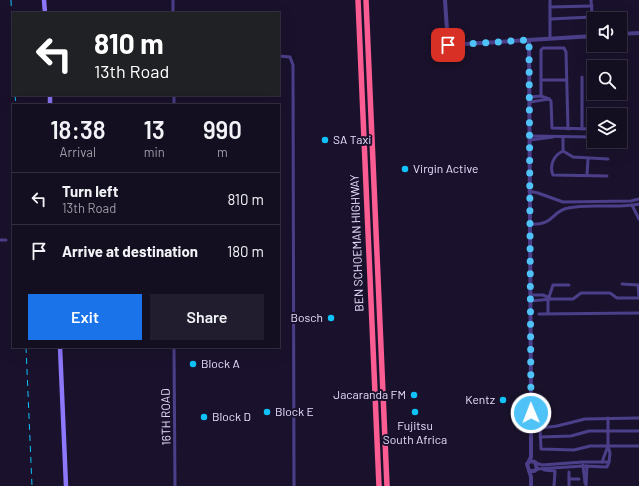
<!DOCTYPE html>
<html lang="en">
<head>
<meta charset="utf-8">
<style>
	body { margin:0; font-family:Barlow,sans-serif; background:#211c2e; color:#f1f3f6; height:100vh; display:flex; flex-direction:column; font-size:15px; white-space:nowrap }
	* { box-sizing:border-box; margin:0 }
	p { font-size:13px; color:#9d9ca5 }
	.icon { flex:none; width:22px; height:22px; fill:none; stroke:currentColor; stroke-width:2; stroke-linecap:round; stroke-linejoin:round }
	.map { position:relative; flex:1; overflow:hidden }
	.sheet { position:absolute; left:12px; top:104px; width:268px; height:244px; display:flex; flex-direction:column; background:#140e21; border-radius:0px; box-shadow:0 4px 16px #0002,0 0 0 1px #332e3f }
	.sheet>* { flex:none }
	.top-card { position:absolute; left:12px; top:12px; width:268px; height:84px; border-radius:0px; box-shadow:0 4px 16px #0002,0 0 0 1px #332e3f; background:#202124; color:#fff; overflow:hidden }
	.tools { position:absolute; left:587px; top:12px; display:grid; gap:8px }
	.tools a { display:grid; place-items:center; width:40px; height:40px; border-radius:0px; background:#140e21; box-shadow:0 4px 16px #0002,0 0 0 1px #332e3f; font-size:20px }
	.pin { position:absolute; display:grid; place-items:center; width:34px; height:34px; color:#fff; margin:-17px; border-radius:8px; box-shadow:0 2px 6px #0006 }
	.me { position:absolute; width:44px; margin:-22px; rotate:359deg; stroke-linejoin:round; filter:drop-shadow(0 0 3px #0008) }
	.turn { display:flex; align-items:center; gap:14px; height:84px; padding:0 16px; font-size:18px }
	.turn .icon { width:52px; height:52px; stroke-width:2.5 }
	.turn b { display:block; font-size:28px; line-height:34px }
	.eta { display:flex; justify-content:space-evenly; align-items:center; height:68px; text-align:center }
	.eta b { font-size:24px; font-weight:600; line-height:28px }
	.action { display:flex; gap:8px; margin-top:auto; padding:8px 16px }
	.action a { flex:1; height:46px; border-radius:0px; background:#1a73e8; color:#fff; font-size:16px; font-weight:600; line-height:46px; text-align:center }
	.action a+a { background:#211c2e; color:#f1f3f6 }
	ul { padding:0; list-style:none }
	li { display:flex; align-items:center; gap:12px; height:52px; padding:0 16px; border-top:1px solid #332e3f }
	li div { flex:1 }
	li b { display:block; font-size:15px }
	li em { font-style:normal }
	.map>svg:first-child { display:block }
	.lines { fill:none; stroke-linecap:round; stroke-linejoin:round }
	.minor { stroke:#4c3f8a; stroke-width:3 }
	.tertiary { stroke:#4c3f8a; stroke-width:4 }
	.secondary { stroke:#8d78fc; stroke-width:4.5 }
	.motorway { stroke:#fb5c92; stroke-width:5.5 }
	.rail { stroke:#0fc2f9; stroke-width:1; stroke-dasharray:6 5; stroke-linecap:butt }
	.route { stroke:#4fc3f7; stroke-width:7; stroke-dasharray:0 12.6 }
	.poi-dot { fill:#0fc2f9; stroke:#1a122c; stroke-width:1.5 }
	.labels { text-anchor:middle; stroke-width:4; stroke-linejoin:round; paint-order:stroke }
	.poi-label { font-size:12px; fill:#e6defe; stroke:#1a122c; text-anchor:start }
	.street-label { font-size:12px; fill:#e6defe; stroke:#1a122c }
</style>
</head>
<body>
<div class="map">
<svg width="639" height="486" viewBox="0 0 639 486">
	<rect width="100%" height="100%" fill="#1a122c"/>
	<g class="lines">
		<g class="minor">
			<polyline points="173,0 173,13"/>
			<polyline points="550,0 550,38"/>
			<polyline points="591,0 593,27"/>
			<polyline points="550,7 592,6"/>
			<polyline points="550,19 592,17"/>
			<polyline points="279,56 290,57 293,65 294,486"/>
			<polyline points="582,77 582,129"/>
			<polyline points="541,80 566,80"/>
			<polyline points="174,95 174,105"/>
			<polyline points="541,96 541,50 543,48 564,48 566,52 568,129"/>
			<polyline points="530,97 541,96 549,99"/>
			<polyline points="549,99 551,101 552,128 594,129"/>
			<polyline points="530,102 549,99"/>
			<polyline points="530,136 592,137"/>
			<path d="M 563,137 L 563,151 C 554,155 549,165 553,175 L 607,176"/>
			<polyline points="530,140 553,137"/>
			<polyline points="563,151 573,157 608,159"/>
			<polyline points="587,175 588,159"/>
			<polyline points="529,191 538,193 563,202 631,201 639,199"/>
			<polyline points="632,205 639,219"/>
			<path d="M 529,224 C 555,226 551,211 568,208 C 591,203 616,209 639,204"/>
			<polyline points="0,240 6,240"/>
			<polyline points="622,284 638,285 639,297"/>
			<polyline points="531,295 543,295 550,298"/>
			<polyline points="549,297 553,285 569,285"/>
			<polyline points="548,299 548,313"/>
			<polyline points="530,301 552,299 573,299 581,293 610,293 617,298 639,298"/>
			<polyline points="539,314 639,313"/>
			<polyline points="174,347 175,486"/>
			<polyline points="540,437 571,436 589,431 639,431"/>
			<polyline points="608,446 608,418"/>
			<polyline points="638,446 590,446 574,450 541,449 540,428 557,426 585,419 639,418"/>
			<polyline points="602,462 608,446 610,453 609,462"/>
			<polyline points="536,463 542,465 583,462 609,462 607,467 583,466 537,469"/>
			<polyline points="583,465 585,483"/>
			<polyline points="544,470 555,471 554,486"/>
			<polyline points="569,479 579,479"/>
			<polyline points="569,486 569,472"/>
			<polyline points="586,486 587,466"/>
		</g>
		<g class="tertiary">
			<polyline points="445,0 448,45 594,36"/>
			<polyline points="620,34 639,33"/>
			<polyline points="529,40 531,406 531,457 529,461"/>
			<polyline points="529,471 534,471 537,469 535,462 530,461 527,464 531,477 531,486"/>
		</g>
		<g class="secondary">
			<polyline points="44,0 45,13"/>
			<polyline points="50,95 50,105"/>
			<polyline points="60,347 66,486"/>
		</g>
		<g class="motorway">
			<polyline points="358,0 379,486"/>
			<polyline points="366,0 387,486"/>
		</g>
		<g class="rail">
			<polyline points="11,0 13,44"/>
			<polyline points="15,95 16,105"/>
			<polyline points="26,347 32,486"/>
		</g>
	</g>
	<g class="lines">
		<polyline class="route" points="448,45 529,40 531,413"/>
	</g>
	<g class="poi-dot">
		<circle cx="325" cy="140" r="4"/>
		<circle cx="405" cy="169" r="4"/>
		<circle cx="331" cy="318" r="4"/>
		<circle cx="193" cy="364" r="4"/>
		<circle cx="414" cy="395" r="4"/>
		<circle cx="503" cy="400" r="4"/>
		<circle cx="267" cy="412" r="4"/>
		<circle cx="415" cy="412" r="4"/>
		<circle cx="204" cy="417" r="4"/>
	</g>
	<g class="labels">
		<g class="poi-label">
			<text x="333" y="144">SA Taxi</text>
			<text x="413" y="173">Virgin Active</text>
			<text x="323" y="322" text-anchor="end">Bosch</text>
			<text x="201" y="368">Block A</text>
			<text x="406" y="399" text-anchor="end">Jacaranda FM</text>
			<text x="495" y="404" text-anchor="end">Kentz</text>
			<text x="275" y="416">Block E</text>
			<text x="212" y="421">Block D</text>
			<text x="415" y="430" text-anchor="middle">Fujitsu<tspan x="415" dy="14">South Africa</tspan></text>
		</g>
		<g class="street-label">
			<text transform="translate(357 243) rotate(-92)" y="4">BEN SCHOEMAN HIGHWAY</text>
			<text transform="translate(166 417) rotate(-91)" y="4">16TH ROAD</text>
		</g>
	</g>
</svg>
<div class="tools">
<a><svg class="icon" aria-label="sound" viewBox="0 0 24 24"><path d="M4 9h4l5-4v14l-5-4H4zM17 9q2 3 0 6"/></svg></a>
<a><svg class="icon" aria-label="search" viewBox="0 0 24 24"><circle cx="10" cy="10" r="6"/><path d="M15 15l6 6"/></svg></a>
<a><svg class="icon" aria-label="layers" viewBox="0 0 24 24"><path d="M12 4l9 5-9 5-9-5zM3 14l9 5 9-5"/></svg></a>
</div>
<div class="pin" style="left:448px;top:45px;background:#d93025"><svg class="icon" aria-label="arrive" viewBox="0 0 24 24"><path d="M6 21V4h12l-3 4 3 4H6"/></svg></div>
<svg class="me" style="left:531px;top:413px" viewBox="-20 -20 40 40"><circle r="17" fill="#4fc3f7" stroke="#fff" stroke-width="3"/><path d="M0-11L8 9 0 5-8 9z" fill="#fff"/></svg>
<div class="top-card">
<div class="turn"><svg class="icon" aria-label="left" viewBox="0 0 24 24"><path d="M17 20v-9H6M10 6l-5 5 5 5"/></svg><div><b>810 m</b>13th Road</div></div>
</div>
<section class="sheet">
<div class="eta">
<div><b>18:38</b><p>Arrival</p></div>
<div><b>13</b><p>min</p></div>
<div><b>990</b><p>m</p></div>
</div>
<ul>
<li><svg class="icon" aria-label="left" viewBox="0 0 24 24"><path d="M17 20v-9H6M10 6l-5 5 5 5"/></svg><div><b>Turn left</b><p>13th Road</p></div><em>810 m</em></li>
<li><svg class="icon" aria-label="arrive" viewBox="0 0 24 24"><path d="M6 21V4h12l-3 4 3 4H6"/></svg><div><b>Arrive at destination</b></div><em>180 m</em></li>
</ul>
<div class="action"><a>Exit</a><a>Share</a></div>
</section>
</div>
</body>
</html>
